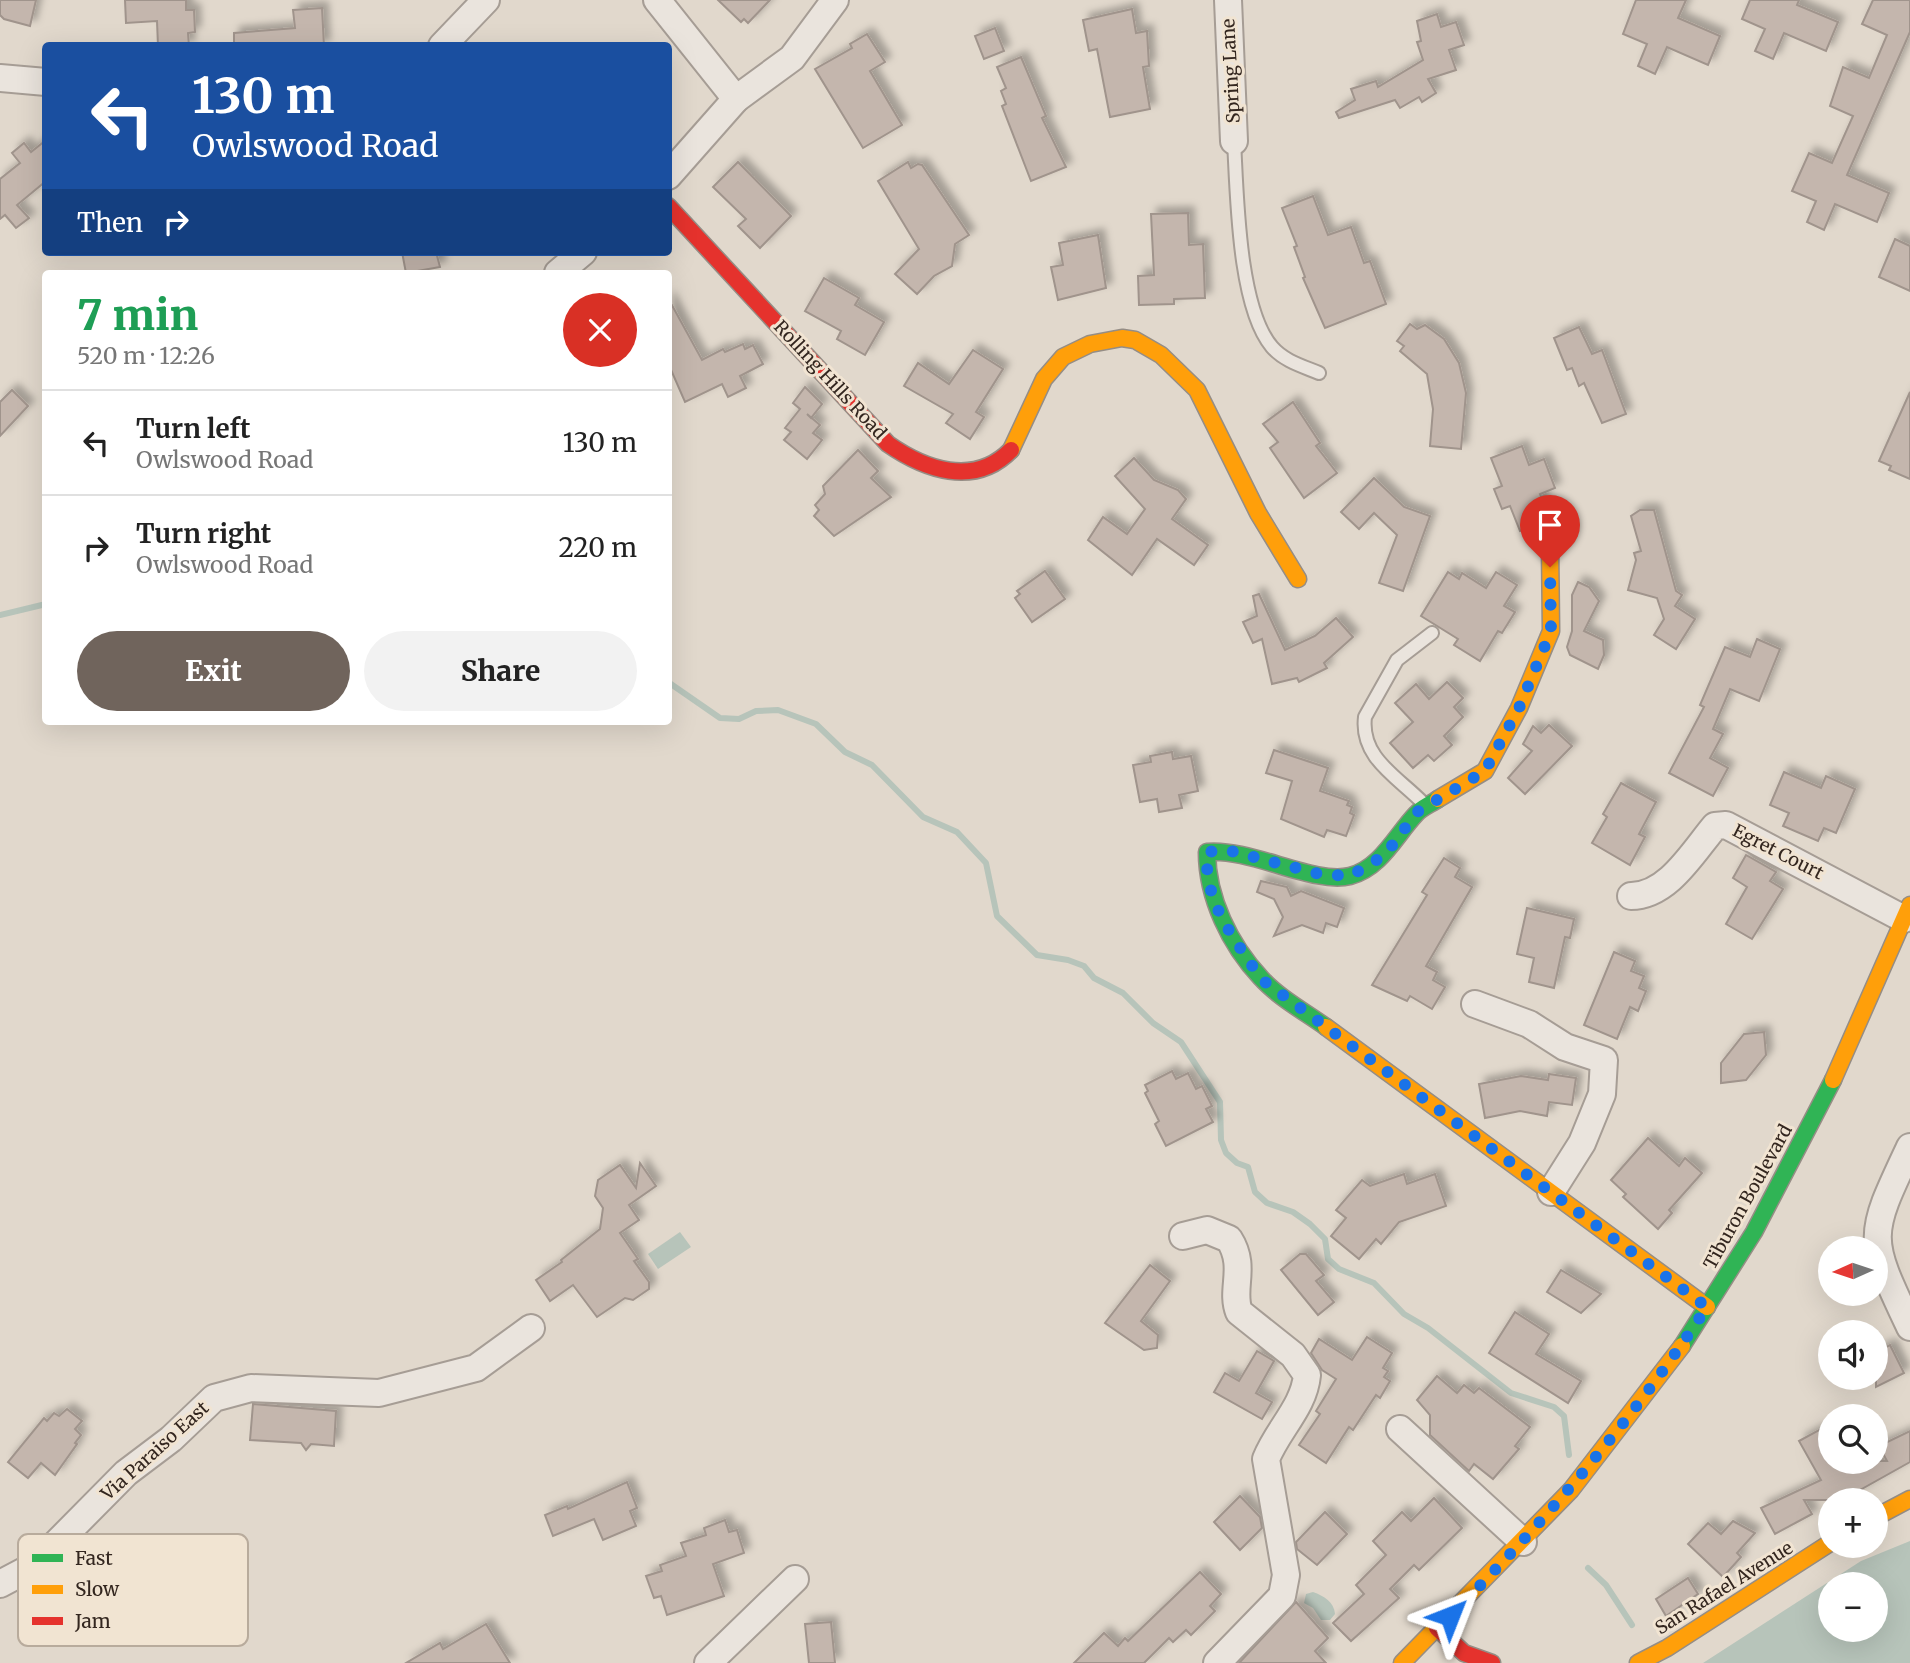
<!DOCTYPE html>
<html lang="en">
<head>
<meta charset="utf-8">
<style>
	body { margin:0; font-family:Merriweather,serif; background:#f2f2f2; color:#222; height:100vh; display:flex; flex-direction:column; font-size:26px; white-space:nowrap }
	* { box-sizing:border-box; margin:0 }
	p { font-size:23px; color:#767676 }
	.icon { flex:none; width:38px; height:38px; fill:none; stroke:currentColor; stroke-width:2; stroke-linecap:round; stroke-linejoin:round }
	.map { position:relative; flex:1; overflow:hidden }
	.details { position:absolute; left:42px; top:270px; width:630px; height:455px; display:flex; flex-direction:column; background:#fff; border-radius:7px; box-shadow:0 7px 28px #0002 }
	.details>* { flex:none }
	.hud { position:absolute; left:42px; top:42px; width:630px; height:214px; border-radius:7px; box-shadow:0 7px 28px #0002; background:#1a4fa0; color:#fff; overflow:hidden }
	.needle { width:46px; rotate:267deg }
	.controls { position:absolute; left:1818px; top:1236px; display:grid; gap:14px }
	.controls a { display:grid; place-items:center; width:70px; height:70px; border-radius:50%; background:#fff; box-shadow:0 7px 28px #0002; font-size:35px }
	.pin { position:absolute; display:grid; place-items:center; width:60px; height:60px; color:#fff; margin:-72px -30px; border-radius:50% 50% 50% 0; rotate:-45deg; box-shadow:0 0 7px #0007 }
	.pin .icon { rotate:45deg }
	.me { position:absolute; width:77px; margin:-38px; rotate:45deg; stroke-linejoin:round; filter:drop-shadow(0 0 5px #0008) }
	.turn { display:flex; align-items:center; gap:24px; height:147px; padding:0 35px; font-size:32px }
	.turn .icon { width:91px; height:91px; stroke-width:2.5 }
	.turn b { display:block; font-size:49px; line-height:60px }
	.then { display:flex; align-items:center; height:66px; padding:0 35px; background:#0003; gap:14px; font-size:26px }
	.round { display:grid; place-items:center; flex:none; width:74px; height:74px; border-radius:37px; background:#f2f2f2 }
	.head { display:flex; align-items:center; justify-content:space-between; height:119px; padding:0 35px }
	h1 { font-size:42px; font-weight:800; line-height:52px; color:#1e9e55 }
	.button { display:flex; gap:14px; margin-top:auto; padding:14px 35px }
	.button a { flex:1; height:80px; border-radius:42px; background:#70645c; color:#fff; font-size:28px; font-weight:800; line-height:80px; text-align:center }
	.button a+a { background:#f2f2f2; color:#222 }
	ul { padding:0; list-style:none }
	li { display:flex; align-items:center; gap:21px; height:105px; padding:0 35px; border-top:2px solid #e0e0e0 }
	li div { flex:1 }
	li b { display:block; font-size:26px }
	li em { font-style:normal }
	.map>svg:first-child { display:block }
	.water { fill:#b7c4ba; fill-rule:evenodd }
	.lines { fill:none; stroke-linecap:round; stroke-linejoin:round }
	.stream { stroke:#b7c4ba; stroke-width:6 }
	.building { fill:#c4b6ad; stroke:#a0948c; stroke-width:2; filter:url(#shadow) }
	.lane-casing { stroke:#a69d95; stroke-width:16 }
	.street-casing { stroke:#a69d95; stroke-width:30 }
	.fast-casing { stroke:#958d85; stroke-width:19 }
	.slow-casing { stroke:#958d85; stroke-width:19 }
	.jam-casing { stroke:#958d85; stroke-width:19 }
	.lane { stroke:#eae4dd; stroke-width:12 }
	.street { stroke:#eae4dd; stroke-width:26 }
	.fast { stroke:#30b455; stroke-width:16 }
	.slow { stroke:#ff9f0a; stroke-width:16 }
	.jam { stroke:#e5322d; stroke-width:16 }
	.route { stroke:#1a73e8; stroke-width:12; stroke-dasharray:0 21.6 }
	.labels { text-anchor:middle; stroke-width:6; stroke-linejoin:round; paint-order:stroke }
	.street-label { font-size:18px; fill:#33261f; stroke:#f1e4d2 }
	.key { fill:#f1e4d2; stroke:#b8ab9c; stroke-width:2 }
	.key-label { font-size:19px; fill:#33261f }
</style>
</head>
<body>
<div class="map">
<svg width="1910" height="1663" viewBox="0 0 1910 1663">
	<defs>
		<filter id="shadow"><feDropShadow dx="6" dy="-6" stdDeviation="3.5" flood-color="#0004"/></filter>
	</defs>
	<rect width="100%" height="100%" fill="#e1d8cc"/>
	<g class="water">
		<polygon points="680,1232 691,1247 658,1269 648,1254"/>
		<path d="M 1910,1541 L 1910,1663 L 1703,1663 L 1861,1561 ZM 1830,1584 L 1876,1584 L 1876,1629 L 1830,1629 Z"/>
		<path d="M 1313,1592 C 1324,1596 1334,1602 1335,1614 L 1330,1620 L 1321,1620 L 1313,1608 L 1304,1603 L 1306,1594 Z"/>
	</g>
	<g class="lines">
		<g class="stream">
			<polyline points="0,615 46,604"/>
			<polyline points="668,682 720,718 739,719 756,711 778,710 816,724 845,752 872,765 923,817 957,832 986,863 997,916 1037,955 1068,960 1084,966 1094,978 1123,993 1153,1023 1181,1042 1220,1102 1221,1140 1226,1153 1237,1163 1248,1167 1255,1192 1267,1203 1293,1212 1310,1224 1325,1239 1328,1259 1339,1269 1374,1283 1404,1314 1428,1328 1511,1393 1554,1407 1564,1416 1569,1455"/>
			<polyline points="1588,1568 1606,1585 1632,1625"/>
		</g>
	</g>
	<g class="building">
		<polygon points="0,0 36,0 30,26 4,19 0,15"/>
		<polygon points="125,0 186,0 186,10 194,10 195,32 188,33 189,46 158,46 157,21 126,23"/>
		<polygon points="718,0 770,0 748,23 744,19 741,22"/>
		<polygon points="1636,0 1686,0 1678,18 1720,36 1708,65 1667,47 1655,74 1638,66 1647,44 1623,34"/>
		<polygon points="1750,0 1799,0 1797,5 1838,22 1826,51 1784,33 1773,59 1755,51 1765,29 1742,19"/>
		<polygon points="1873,0 1910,0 1910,32 1847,175 1889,193 1877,222 1835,204 1824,230 1807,222 1816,201 1792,191 1809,153 1832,163 1853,116 1830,106 1843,67 1869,78 1887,35 1862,24"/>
		<polygon points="322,8 324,46 234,46 234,33 295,28 293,10"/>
		<polygon points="1132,9 1136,33 1147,31 1149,66 1143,67 1150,109 1110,117 1097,49 1089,51 1083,20"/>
		<polygon points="1437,14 1441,27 1456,22 1464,45 1449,50 1456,70 1428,79 1436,93 1422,102 1419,97 1400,108 1395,100 1339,118 1336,112 1355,100 1351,89 1376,81 1378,87 1423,60 1417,42 1421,41 1417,21"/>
		<polygon points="995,28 1004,51 984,59 975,36"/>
		<polygon points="867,34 885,62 870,71 902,125 863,148 815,69 852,48 850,44"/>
		<polygon points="1021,57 1046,116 1042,118 1066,167 1031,181 1002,106 1006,104 1001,91 1006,88 997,67"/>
		<polygon points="46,140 46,181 17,205 29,218 16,228 5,215 0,219 0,179 20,163 12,153 24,143 31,152"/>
		<polygon points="738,162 791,216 760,248 738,226 746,219 713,187"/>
		<polygon points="908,162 911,168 918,164 922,165 969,235 955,244 952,266 934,276 917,294 895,274 919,249 878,181"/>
		<polygon points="1313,196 1328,235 1351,227 1364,263 1370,261 1386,304 1325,328 1303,278 1305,277 1294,247 1297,246 1282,208"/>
		<polygon points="1188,213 1189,245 1203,244 1205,298 1174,299 1174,304 1139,305 1138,276 1154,275 1151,214"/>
		<polygon points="1098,235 1106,288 1058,300 1051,267 1063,265 1059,243"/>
		<polygon points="1895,239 1910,246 1910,291 1879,277"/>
		<polygon points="402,252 436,252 440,267 406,273"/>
		<polygon points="824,278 859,298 855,305 884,322 865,355 837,339 841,331 805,311"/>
		<polygon points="668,298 702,360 723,349 725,352 743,344 745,349 753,345 763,364 740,376 746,388 728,397 722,384 685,402 668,363"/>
		<polygon points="1410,324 1417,329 1425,325 1444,339 1459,363 1466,393 1461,449 1430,446 1433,409 1427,374 1400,351 1404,346 1397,341"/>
		<polygon points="1579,327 1592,354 1602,350 1626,414 1602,423 1584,383 1579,386 1572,368 1567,370 1554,338"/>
		<polygon points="973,350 1003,369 976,412 984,417 970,439 946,423 953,414 904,386 918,363 949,384"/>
		<polygon points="805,387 822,404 811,418 807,414 820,425 813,433 822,440 807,459 784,440 791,432 785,428 800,409 793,403"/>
		<polygon points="12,390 28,406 0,436 0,402"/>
		<polygon points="1910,392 1910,479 1889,470 1891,466 1879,461"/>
		<polygon points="1293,402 1320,443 1316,446 1337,473 1304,498 1270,448 1278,442 1263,424"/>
		<polygon points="1522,446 1529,465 1544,459 1555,488 1540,494 1550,519 1520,531 1510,506 1502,509 1494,489 1502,486 1491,458"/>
		<polygon points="858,450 878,471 871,478 891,497 834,536 814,516 819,510 815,505 825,494 823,486"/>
		<polygon points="1134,458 1154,480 1178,490 1186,499 1172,519 1208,545 1194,565 1157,539 1132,575 1088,540 1103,517 1127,534 1145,509 1115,476"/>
		<polygon points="1374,478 1404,507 1430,516 1403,591 1379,583 1397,535 1374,513 1359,529 1341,512"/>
		<polygon points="1640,510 1654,510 1676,591 1682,595 1675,606 1695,619 1676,649 1654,635 1664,619 1657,598 1628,590 1636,560 1634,553 1641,551 1631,516"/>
		<polygon points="1045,571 1065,599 1032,622 1015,598 1020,594 1017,591"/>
		<polygon points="1448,572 1459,579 1462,573 1486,588 1496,572 1517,585 1504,606 1515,612 1502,633 1498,631 1480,661 1454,645 1458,639 1421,616"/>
		<polygon points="1578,582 1589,587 1599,601 1584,631 1603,640 1604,655 1598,669 1570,655 1567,647 1572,631 1572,595"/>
		<polygon points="1259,594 1285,650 1315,636 1336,618 1353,637 1324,663 1327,668 1299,682 1297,678 1272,684 1262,639 1253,643 1243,622 1257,616 1253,596"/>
		<polygon points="1757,639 1780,649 1759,701 1730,689 1713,729 1723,734 1710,758 1728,768 1713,796 1669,773 1704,707 1700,705 1725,647 1750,657"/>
		<polygon points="1447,682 1463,698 1454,707 1463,717 1444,736 1452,745 1434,761 1428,755 1413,768 1390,743 1413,722 1395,703 1416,684 1429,699"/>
		<polygon points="1549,725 1572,746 1525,794 1508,778 1532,751 1523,744 1533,726 1541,733"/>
		<polygon points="1274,750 1328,768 1320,791 1349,801 1347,805 1352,807 1350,813 1354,815 1346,836 1327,830 1324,837 1281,819 1292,781 1266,773"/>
		<polygon points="1172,752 1173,759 1191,756 1198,791 1179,795 1182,808 1159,812 1157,799 1140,802 1133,765 1151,762 1150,756"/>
		<polygon points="1784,772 1821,788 1826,776 1855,789 1836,833 1824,828 1818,841 1783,826 1789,813 1770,805"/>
		<polygon points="1621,783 1656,802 1639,834 1645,837 1630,865 1592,843 1607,817 1603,814"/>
		<polygon points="1746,855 1776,872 1770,881 1783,889 1752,939 1726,924 1747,887 1733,878"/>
		<polygon points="1444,858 1460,868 1455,877 1472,887 1426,966 1437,972 1433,980 1445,987 1432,1009 1410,996 1407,1001 1372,985 1427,895 1422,892"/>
		<polygon points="1261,881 1287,887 1291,896 1301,891 1344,908 1337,927 1326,923 1323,933 1302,925 1274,936 1283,917 1274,899 1257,892"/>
		<polygon points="1527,908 1574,919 1570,938 1565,937 1554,988 1529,982 1534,958 1517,954"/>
		<polygon points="1614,952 1635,961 1631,971 1644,976 1639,988 1646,991 1638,1011 1630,1007 1617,1039 1584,1025"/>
		<polygon points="1764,1032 1766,1055 1746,1080 1721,1083 1721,1063 1744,1034"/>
		<polygon points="1172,1071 1176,1079 1188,1073 1196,1089 1202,1086 1212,1106 1206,1109 1213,1122 1166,1146 1155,1124 1159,1121 1145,1093 1148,1091 1145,1085"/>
		<polygon points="1549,1074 1576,1078 1572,1105 1549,1102 1547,1116 1520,1111 1485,1118 1479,1084 1521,1076 1548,1080"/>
		<polygon points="1648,1138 1679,1166 1685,1158 1702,1173 1669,1210 1672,1213 1658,1229 1623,1197 1626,1194 1611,1180"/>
		<polygon points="640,1163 656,1186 629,1205 639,1220 620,1233 638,1259 634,1261 649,1282 649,1289 633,1300 625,1298 597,1317 573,1285 550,1301 536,1280 562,1262 561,1260 600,1229 603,1208 595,1196 598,1180 620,1165 636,1188"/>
		<polygon points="1404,1174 1407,1184 1435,1174 1446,1206 1399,1222 1381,1244 1376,1239 1359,1259 1331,1236 1346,1218 1336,1210 1362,1180 1370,1186"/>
		<polygon points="1300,1254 1306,1254 1324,1275 1316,1281 1334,1302 1318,1315 1281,1270"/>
		<polygon points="1150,1265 1170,1281 1141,1321 1158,1335 1157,1348 1144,1350 1105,1323"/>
		<polygon points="1561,1270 1601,1294 1581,1313 1547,1292"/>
		<polygon points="1515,1312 1549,1334 1536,1354 1581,1381 1568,1403 1489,1353"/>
		<polygon points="1367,1337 1392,1353 1383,1368 1388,1371 1384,1377 1390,1381 1380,1398 1376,1395 1353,1430 1349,1427 1326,1463 1299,1445 1320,1414 1316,1411 1336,1379 1322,1370 1311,1353 1319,1339 1352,1360"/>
		<polygon points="1890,1345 1904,1373 1876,1387 1876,1352"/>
		<polygon points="1257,1351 1274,1361 1256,1393 1272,1402 1262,1419 1214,1392 1225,1373 1239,1381"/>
		<polygon points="1437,1376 1457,1393 1464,1385 1474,1393 1479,1388 1530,1427 1515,1446 1519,1449 1493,1479 1474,1464 1469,1471 1430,1435 1430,1415 1417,1400"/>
		<polygon points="253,1404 336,1411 334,1446 311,1444 306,1450 301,1443 250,1440"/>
		<polygon points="67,1409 82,1421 75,1429 81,1435 75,1443 77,1444 55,1475 41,1463 28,1478 8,1462 44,1418 47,1421 54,1413 59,1416"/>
		<polygon points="1819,1430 1830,1451 1830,1461 1836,1461 1841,1470 1858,1461 1887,1461 1879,1446 1910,1431 1910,1462 1842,1500 1804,1500 1812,1514 1775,1534 1761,1508 1821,1480 1799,1441"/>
		<polygon points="627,1482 637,1508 630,1511 636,1526 603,1540 594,1519 553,1536 545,1515 567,1506 568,1509"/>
		<polygon points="1240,1496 1260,1517 1262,1528 1240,1550 1214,1522"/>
		<polygon points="1434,1498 1462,1528 1419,1570 1414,1565 1390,1589 1399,1598 1351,1641 1333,1623 1364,1594 1356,1585 1386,1555 1373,1541 1402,1512 1411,1521"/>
		<polygon points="1325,1512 1347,1534 1317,1565 1297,1549 1296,1542"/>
		<polygon points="725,1520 729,1532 737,1530 744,1553 713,1564 724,1596 667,1615 661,1596 654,1598 646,1576 662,1571 660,1565 686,1556 681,1543 706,1535 704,1528"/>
		<polygon points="1733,1521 1755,1533 1737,1553 1741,1557 1723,1577 1688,1544 1708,1523 1721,1534"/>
		<polygon points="1200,1572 1221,1594 1210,1606 1215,1611 1191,1635 1186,1630 1173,1642 1169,1638 1144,1663 1074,1663 1104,1633 1118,1646 1125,1638 1128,1641"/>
		<polygon points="1688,1578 1698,1594 1666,1616 1656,1599"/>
		<polygon points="1296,1602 1328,1638 1315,1651 1326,1663 1239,1663"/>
		<polygon points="831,1622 835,1663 809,1663 805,1624"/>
		<polygon points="486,1624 510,1663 406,1663 440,1643 443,1649"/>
	</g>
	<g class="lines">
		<g class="lane-casing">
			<g id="lane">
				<path d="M 1234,141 C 1237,193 1238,307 1272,347 C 1284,361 1302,366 1319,373"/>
				<path d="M 1423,803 C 1398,777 1360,758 1365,717 L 1397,660 L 1432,633"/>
			</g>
		</g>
		<g class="street-casing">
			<g id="street">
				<polyline points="657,0 736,99"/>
				<polyline points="1228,0 1234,141"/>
				<polyline points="442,46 486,0"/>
				<polyline points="0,78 46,82"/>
				<polyline points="668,176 736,99 792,58 835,0"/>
				<polyline points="558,273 583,252"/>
				<path d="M 1631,896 C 1668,896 1693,852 1715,826 L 1726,825 L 1904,919"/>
				<polyline points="1475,1004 1529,1024 1565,1047 1604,1060 1602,1094 1582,1143 1551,1192"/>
				<path d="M 1910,1147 C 1867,1238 1867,1236 1910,1327"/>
				<path d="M 1183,1236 L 1207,1230 L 1229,1239 C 1247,1267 1230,1289 1239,1312 L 1293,1355 L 1307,1375 C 1304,1407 1278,1429 1266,1459 L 1286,1575 L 1282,1596 L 1217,1663"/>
				<polyline points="1400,1429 1523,1542"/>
				<polyline points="0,1584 34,1566 126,1473 171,1439 214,1398 251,1388 379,1393 476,1368 531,1328"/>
				<polyline points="708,1663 795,1579"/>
			</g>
		</g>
		<g class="fast-casing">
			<g id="fast">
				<path d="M 1326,1027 C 1305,1012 1278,997 1261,978 C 1230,945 1207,898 1207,852 C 1251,848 1314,885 1350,876 C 1381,868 1396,835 1416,814 C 1421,808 1431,804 1438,799"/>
				<polyline points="1682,1346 1754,1232 1833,1080"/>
			</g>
		</g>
		<g class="slow-casing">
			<g id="slow">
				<polyline points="1011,450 1044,379 1063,357 1090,344 1122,338 1135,340 1161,355 1197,390 1258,513 1298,579"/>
				<polyline points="1438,799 1485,771 1519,708 1551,631 1550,545"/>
				<polyline points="1326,1027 1707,1307"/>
				<polyline points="1833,1080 1910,905"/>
				<polyline points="1876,1517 1910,1499"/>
				<polyline points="1402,1663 1571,1490 1682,1346"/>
				<polyline points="1638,1663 1667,1648 1830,1543"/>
			</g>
		</g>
		<g class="jam-casing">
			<g id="jam">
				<path d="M 668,206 L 888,444 C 924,469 974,488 1011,450"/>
				<polyline points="1437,1628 1464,1653 1492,1663"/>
			</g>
		</g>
		<use href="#lane" class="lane"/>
		<use href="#street" class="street"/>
		<use href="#fast" class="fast"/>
		<use href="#slow" class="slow"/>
		<use href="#jam" class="jam"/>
	</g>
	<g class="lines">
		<path class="route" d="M 1450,1616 C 1547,1519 1631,1422 1707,1307 L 1261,979 C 1234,937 1204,904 1207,852 L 1227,850 L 1319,874 L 1350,876 L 1385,855 L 1417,812 L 1485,771 L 1519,708 L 1551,631 L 1550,567"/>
	</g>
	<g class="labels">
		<g class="street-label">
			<text transform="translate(1231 71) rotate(-93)" y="6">Spring Lane</text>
			<text transform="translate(830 380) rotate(47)" y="6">Rolling Hills Road</text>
			<text transform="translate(1778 852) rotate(27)" y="6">Egret Court</text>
			<text transform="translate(1748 1197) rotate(-61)" y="6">Tiburon Boulevard</text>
			<text transform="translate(155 1451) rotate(-42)" y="6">Via Paraiso East</text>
			<text transform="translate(1724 1588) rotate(-32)" y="6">San Rafael Avenue</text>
		</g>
	</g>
	<rect x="18" y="1534" width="230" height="112" rx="10" class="key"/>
	<rect x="32" y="1554" width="31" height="8" fill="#30b455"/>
	<rect x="32" y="1585" width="31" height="9" fill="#ff9f0a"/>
	<rect x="32" y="1617" width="31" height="8" fill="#e5322d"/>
	<g class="key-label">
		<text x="75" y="1565">Fast</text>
		<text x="75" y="1596">Slow</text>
		<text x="75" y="1628">Jam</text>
	</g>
</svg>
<div class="controls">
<a><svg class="needle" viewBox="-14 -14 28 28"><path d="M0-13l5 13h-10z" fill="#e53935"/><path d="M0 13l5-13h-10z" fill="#767676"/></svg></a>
<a><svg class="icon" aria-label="sound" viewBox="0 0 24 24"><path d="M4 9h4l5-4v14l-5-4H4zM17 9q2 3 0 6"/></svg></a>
<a><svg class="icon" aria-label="search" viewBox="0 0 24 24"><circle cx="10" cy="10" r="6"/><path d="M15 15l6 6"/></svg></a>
<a>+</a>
<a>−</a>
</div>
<div class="pin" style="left:1550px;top:567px;background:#d93025"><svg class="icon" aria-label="arrive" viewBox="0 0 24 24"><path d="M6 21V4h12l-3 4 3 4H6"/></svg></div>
<svg class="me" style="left:1450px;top:1616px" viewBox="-20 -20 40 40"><path d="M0-17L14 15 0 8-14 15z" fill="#1a73e8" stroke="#fff" stroke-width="4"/></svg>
<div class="hud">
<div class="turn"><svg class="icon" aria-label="left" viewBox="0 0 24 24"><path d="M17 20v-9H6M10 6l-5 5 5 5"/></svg><div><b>130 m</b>Owlswood Road</div></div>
<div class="then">Then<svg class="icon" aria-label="right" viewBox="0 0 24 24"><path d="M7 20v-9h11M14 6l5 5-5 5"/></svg></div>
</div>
<section class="details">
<div class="head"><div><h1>7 min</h1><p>520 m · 12:26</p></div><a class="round" style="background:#d93025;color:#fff"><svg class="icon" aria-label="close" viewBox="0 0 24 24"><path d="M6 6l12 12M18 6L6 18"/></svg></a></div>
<ul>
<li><svg class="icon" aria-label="left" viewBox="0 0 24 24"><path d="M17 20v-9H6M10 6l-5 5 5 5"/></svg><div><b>Turn left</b><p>Owlswood Road</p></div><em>130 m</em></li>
<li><svg class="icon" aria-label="right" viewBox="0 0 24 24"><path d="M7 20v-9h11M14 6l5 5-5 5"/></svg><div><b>Turn right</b><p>Owlswood Road</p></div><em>220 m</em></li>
</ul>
<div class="button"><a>Exit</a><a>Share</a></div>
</section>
</div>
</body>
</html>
